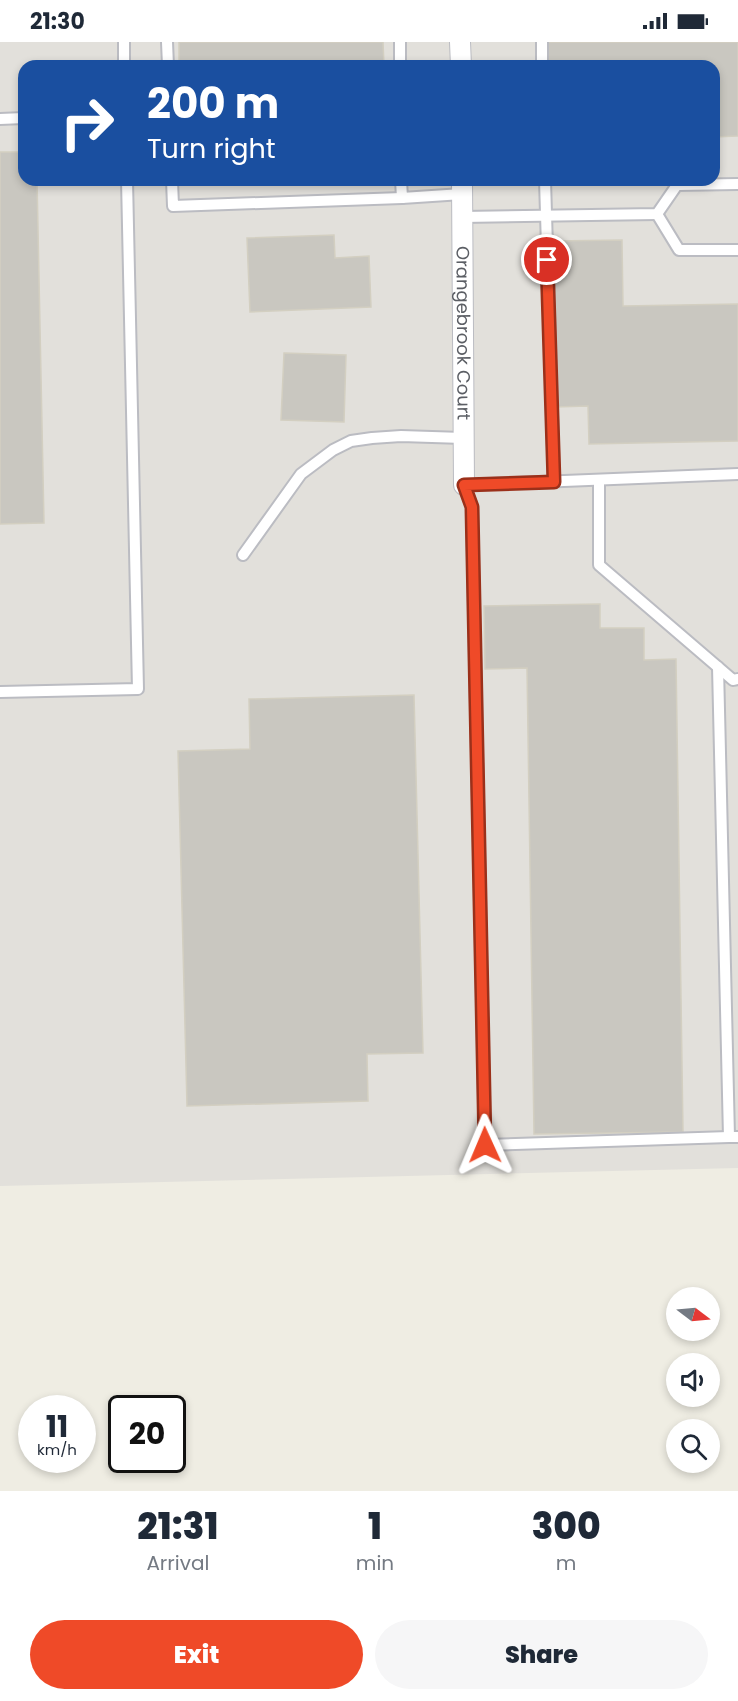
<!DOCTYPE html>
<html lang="en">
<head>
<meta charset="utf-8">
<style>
	body { margin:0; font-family:Poppins,sans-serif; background:#f6f6f7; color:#1f2937; height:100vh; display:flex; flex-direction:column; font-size:22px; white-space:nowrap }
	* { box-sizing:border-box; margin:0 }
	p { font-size:20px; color:#747a83 }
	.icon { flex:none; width:33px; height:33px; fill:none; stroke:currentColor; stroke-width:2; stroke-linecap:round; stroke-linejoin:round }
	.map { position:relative; height:1449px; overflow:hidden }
	.drawer { display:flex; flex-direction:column; background:#fff; flex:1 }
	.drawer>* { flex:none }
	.hud { position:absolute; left:18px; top:18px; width:702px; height:126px; border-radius:18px; box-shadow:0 3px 9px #0003; background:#1a4fa0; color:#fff; overflow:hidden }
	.needle { width:39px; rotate:106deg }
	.tools { position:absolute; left:666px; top:1245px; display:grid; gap:12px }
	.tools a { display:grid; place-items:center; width:54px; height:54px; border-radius:50%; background:#fff; box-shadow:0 3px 9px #0003; font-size:30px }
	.speed { position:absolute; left:18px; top:1353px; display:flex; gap:12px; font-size:30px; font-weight:700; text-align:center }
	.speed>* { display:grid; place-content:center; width:78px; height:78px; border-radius:50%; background:#fff; box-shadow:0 3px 9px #0003; line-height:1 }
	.speed small { font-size:15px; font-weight:400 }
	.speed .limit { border:3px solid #111; border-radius:9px; background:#fff; color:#111 }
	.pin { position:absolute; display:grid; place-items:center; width:51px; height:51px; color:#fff; margin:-26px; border:3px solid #fff; border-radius:50%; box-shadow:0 2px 6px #0007 }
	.me { position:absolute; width:66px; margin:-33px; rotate:359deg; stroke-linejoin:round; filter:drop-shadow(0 0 4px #0008) }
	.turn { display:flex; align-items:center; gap:21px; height:126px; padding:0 30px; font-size:27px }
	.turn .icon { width:78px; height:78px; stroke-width:2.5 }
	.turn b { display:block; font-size:42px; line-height:51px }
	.eta { display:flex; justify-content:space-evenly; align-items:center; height:102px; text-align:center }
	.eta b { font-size:36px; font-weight:800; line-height:42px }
	.cta { display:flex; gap:12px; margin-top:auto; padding:12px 30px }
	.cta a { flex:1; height:69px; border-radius:36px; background:#ef4a28; color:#fff; font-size:24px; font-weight:800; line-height:69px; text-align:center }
	.cta a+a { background:#f6f6f7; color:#1f2937 }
	.status { display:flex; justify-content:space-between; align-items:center; height:42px; padding:0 30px; background:#fff; direction:ltr }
	.status svg { height:16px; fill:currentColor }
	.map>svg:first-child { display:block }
	.industrial { fill:#e2e0db; fill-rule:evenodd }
	.building { fill:#c9c7c0; stroke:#d3cfc1; stroke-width:1.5 }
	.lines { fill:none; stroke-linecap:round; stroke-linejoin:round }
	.service-casing { stroke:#bbbcc2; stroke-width:14 }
	.minor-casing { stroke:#bbbcc2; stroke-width:22 }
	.service { stroke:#fff; stroke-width:10 }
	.minor { stroke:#fff; stroke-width:20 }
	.route-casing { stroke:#9b301a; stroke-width:15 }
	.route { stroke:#ef4a28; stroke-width:10 }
	.labels { text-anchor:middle; stroke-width:5; stroke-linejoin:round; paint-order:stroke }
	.street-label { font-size:18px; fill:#5b5e64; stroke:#fff }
</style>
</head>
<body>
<div class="status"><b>21:30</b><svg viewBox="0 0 49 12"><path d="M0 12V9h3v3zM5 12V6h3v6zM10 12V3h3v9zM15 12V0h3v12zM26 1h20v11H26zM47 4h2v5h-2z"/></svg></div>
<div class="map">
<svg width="738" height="1449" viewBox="0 0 738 1449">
	<rect width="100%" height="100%" fill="#efede3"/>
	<path class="industrial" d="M 0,0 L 738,0 L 738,1126 L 0,1144 ZM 24,24 L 714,24 L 714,138 L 24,138 Z"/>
	<g class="building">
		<polygon points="179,0 383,0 384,24 179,24"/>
		<polygon points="548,0 738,0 738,94 714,95 714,24 548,24"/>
		<polygon points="0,110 24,110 24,138 37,138 44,481 0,482"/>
		<polygon points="552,138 589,138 589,142 552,143"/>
		<polygon points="334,193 335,216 369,214 371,265 250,270 247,196"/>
		<polygon points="622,198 623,264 738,262 738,399 589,402 588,364 555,365 553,199"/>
		<polygon points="284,311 346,313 344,380 281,378"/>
		<polygon points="600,562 600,586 644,586 644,618 676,617 683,1090 534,1092 527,626 485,627 484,564"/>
		<polygon points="414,653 423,1011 367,1012 368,1059 187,1064 178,709 250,707 249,657"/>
	</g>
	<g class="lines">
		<g class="service-casing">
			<g id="service">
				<polyline points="124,0 124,24"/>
				<polyline points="167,0 168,24"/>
				<polyline points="400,0 400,24"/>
				<polyline points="542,0 542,24"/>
				<polyline points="0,77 24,76"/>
				<polyline points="172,138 173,164 402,156"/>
				<polyline points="401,138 402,156 462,152"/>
				<polyline points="545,138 554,440"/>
				<polyline points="657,172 679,208 738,208"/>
				<polyline points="462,175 657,172 677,143 738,142"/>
				<polyline points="599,438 599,523 733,638 738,637"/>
				<polyline points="243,513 301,432 333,408 351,399 372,396 401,394 463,396"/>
				<polyline points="718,625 729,1095 738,1095"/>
				<polyline points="0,650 138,647 127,138"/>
				<polyline points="729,1095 485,1103 472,465 464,443 738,432"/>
			</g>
		</g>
		<g class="minor-casing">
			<g id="minor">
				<polyline points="460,0 461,24"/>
				<path id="s1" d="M 462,138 L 464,443"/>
			</g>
		</g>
		<use href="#service" class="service"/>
		<use href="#minor" class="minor"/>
	</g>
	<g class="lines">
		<g class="route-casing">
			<polyline id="route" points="485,1103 472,465 464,443 554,440 547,218"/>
		</g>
		<use href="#route" class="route"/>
	</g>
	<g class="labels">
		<g class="street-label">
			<text dy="6" stroke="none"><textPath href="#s1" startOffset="153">Orangebrook Court</textPath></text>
		</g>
	</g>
</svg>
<div class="tools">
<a><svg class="needle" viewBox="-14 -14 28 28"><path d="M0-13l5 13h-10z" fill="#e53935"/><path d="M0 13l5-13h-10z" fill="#747a83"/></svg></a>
<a><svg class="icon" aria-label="sound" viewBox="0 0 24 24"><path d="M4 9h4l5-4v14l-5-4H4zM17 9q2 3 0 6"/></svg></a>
<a><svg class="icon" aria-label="search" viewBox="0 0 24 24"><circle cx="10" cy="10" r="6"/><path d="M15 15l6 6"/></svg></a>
</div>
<div class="speed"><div>11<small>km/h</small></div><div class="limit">20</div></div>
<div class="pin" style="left:547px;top:218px;background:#d93025"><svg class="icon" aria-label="arrive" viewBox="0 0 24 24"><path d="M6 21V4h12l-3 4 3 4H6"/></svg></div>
<svg class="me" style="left:485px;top:1103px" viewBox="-20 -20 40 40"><path d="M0-17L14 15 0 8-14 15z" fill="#ef4a28" stroke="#fff" stroke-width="4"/></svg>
<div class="hud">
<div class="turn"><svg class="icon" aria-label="right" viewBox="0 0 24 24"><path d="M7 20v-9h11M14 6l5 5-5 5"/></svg><div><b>200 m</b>Turn right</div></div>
</div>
</div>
<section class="drawer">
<div class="eta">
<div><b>21:31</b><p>Arrival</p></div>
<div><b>1</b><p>min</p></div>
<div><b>300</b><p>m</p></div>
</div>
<div class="cta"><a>Exit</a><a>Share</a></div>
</section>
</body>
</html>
